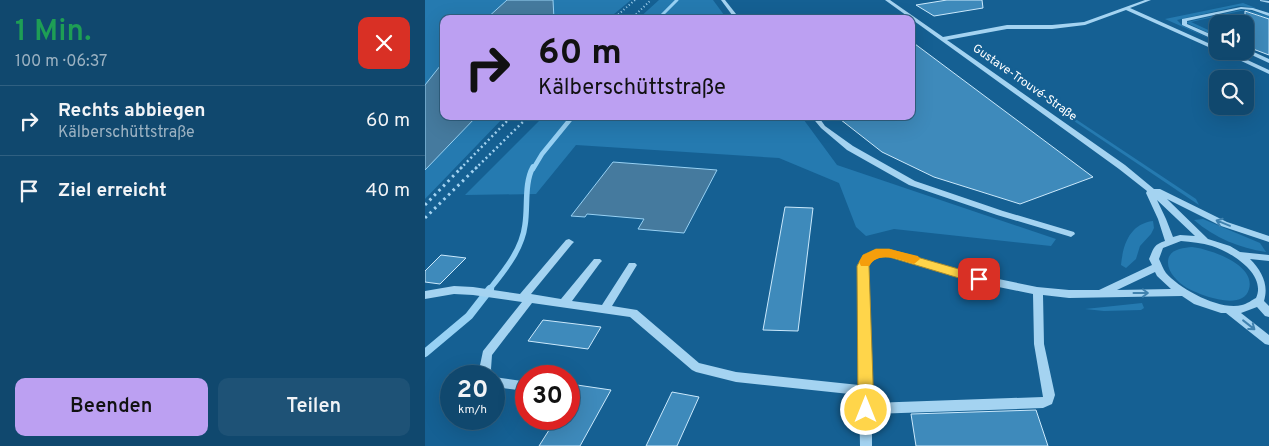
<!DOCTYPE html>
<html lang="de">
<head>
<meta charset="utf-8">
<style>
	body { margin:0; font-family:Overpass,sans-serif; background:#1e5276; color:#f1f3f6; height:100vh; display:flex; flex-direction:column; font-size:19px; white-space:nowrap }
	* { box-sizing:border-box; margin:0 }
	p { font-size:16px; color:#9cb2c2 }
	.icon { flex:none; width:28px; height:28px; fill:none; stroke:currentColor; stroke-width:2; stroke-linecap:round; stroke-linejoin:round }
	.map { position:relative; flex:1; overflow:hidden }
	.details { display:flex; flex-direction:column; background:#10486e; width:425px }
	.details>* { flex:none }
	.banner { position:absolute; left:15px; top:15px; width:475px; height:105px; border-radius:10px; box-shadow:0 5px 20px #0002,0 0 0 1px #306081; background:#bca0f2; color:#111; overflow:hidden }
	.fabs { position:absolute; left:784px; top:15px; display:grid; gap:10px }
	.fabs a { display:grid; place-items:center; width:45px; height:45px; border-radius:10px; background:#10486e; box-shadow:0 5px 20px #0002,0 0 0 1px #306081; font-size:25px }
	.speed { position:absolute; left:15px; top:365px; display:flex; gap:10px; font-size:25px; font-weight:700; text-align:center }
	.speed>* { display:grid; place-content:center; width:65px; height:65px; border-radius:50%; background:#10486e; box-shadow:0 5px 20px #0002,0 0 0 1px #306081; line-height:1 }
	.speed small { font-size:12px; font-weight:400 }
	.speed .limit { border:8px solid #d22; background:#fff; color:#111 }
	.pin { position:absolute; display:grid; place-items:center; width:42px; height:42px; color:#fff; margin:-21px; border-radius:10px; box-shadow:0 2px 8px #0006 }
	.me { position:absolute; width:55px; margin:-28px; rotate:0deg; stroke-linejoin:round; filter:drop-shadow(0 0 4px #0008) }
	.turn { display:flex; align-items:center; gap:18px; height:105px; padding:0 15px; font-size:22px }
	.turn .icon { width:65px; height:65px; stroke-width:2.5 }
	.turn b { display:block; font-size:35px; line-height:42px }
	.round { display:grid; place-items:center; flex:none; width:52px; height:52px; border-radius:10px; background:#1e5276 }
	.summary { display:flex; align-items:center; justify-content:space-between; height:85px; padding:0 15px }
	h1 { font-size:30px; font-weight:600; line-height:38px; color:#1e9e55 }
	.primary-button { display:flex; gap:10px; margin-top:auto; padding:10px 15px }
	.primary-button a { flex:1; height:58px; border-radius:10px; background:#bca0f2; color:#111; font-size:20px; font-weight:600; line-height:58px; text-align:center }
	.primary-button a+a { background:#1e5276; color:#f1f3f6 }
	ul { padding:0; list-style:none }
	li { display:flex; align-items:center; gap:15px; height:70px; padding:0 15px; border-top:1px solid #306081 }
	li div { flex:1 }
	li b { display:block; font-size:19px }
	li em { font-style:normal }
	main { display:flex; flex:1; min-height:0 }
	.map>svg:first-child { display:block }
	.green { fill:#257ab0 }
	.water { fill:#457a9e; stroke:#97d1f4 }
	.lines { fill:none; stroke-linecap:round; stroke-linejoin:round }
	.stream-far3 { stroke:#97d1f4; stroke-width:3 }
	.stream-far2 { stroke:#97d1f4; stroke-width:4.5 }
	.stream-far1 { stroke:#97d1f4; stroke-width:5.5 }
	.stream { stroke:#97d1f4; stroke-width:8 }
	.building { fill:#3e8abb; stroke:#cbe9fc }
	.path-far2 { stroke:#a4d3f1; stroke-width:2; stroke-dasharray:1 2.5; stroke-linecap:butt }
	.path-far1 { stroke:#a4d3f1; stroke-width:2.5; stroke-dasharray:2 3; stroke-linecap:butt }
	.path { stroke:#a4d3f1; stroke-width:3; stroke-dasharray:2.5 4; stroke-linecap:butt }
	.minor { fill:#a4d3f1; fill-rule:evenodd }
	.oneway { stroke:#4082af }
	.route { fill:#ffd54a; stroke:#a68a30 }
	.slow { fill:#f59e0b }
	.labels { text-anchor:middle; stroke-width:5; stroke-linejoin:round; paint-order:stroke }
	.far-street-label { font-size:12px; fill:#fff; stroke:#156093 }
</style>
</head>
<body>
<main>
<section class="details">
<div class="summary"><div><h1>1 Min.</h1><p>100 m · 06:37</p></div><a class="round" style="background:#d93025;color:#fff"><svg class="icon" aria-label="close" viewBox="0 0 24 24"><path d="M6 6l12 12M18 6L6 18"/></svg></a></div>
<ul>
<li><svg class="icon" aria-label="right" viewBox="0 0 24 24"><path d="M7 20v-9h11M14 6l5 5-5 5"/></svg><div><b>Rechts abbiegen</b><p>Kälberschüttstraße</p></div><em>60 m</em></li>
<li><svg class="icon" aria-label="arrive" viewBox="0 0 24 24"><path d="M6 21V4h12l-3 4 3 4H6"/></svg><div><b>Ziel erreicht</b></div><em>40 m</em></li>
</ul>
<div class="primary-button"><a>Beenden</a><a>Teilen</a></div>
</section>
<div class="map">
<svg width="844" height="446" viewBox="0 0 844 446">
	<rect width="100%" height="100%" fill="#156093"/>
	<g class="green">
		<polygon points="0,0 206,0 183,19 19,19 19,116 80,116 0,199"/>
		<polygon points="234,0 288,0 302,19 213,19"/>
		<polygon points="818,3 844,13 831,8 814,6 752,20 758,26 792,42 740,19"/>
		<polygon points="815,10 823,10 844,16 844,19 820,10 766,22 792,34 792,37 762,23 762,22"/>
		<polygon points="643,114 771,199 774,205 640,115"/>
		<polygon points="119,116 376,116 412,165 631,239 626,246 469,229 441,236 431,227 414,183 354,158 151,145 111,194 40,195"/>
		<path d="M 778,219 L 835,243 L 841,252 C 814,248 790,238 769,220 Z"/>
		<path d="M 728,221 L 729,228 L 726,234 L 715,246 L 711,259 L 701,268 L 696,265 C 698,244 705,224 728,221 Z"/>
		<path d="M 767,247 C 784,249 831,264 824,289 C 818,312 775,295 762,288 C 753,282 742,272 743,261 C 744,249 758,248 767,247 Z"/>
		<polygon points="717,303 719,308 716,310 679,311 660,309"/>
	</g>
	<g class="water">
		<polygon points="82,0 128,0 129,19 61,19"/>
		<polygon points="19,61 19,116 52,116 0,170 0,85"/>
		<polygon points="188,162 292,170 259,233 213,229 219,219 162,214 160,217 146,216"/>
	</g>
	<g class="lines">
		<polyline class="stream-far3" points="233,19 252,0"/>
		<polyline class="stream-far2" points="108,169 117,154 148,116"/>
		<path class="stream-far1" d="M 64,290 C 79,271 97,250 100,225 C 103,207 99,183 108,167"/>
		<polyline class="stream" points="0,353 44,316 65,289"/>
	</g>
	<g class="building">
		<polygon points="522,0 557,0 558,8 509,16 491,5"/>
		<polygon points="820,11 844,19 844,55 820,46"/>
		<polygon points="486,41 668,177 595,204 509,177 457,152 411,116 486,116"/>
		<polygon points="360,207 388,208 373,331 338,330"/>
		<polygon points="16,255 41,258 15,284 0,282 0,271"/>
		<polygon points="118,320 176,327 163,349 103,341"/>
		<polygon points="152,385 186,390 155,446 114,446 131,419 144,419 144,398"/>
		<polygon points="247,392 274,397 252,446 221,446"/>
		<polygon points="611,410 623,446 491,446 486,414"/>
	</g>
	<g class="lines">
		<g class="path-far2">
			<polyline points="188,19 210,0"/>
			<polyline points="206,19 226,0"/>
		</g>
		<g class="path-far1">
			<polyline points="35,169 87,116"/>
			<polyline points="50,169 104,116"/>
		</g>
		<g class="path">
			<polyline points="0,205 37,167"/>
			<polyline points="0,218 52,167"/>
		</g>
		<g class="minor">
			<polygon points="296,0 300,0 315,19 310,19"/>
			<path d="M 460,0 L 465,0 L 518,37 L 582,25 L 627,25 L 659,22 L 720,0 L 726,0 L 705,8 L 792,47 L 792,51 L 790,50 L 701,10 L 660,25 L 627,29 L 582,29 L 522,40 L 700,165 L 729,189 L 735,189 L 802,222 L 844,236 L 844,242 L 796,226 L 742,199 L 783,239 L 805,246 L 815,252 L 844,255 L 844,261 L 825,259 C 837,271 844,285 839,301 L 844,306 L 844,317 L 840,316 L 832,307 L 816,313 L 844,335 L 844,345 L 840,344 L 801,313 L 796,313 L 769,304 L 757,296 L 644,298 L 618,295 L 619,344 L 630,395 L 627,404 L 618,408 L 447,414 L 447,446 L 435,446 L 434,395 L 311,382 L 271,372 L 267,370 L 205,317 L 107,303 L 67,355 L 66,369 L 69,377 L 97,381 L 99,385 L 97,389 L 93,390 L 69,387 L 69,376 L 58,376 L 54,370 L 58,351 L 97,302 L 48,295 L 29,294 L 0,299 L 0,291 L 29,286 L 48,287 L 95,294 L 141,240 L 144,239 L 149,242 L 147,244 L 106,294 L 136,299 L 169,259 L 175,259 L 177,261 L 175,263 L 147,301 L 177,305 L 204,263 L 210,263 L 212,265 L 187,306 L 212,310 L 274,363 L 311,372 L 434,385 L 433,266 L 439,256 L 448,251 L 464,250 L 554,275 L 612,287 L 644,290 L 674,290 L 727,265 L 724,259 C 729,248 728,245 740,241 L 733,219 L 721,193 L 722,191 L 694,169 ZM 732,200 L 770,236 L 755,235 L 748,237 L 741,219 ZM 756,241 C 766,242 777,243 787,246 C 806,252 842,274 831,298 C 827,300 822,304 817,305 C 795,311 755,289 741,273 C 738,269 736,263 734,259 L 738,248 ZM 453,256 L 464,256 L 554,283 L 608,294 L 609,344 L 618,397 L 446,403 L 446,395 L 448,391 L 446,387 L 443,266 L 446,260 ZM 730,272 L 732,276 L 746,289 L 692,290 Z"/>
			<polygon points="835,0 844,1 844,3 835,1"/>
			<polygon points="816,7 828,8 844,13 844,16 827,10 816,9 762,21 762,24 792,37 792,41 757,25 757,19"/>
			<polygon points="820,48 844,59 844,63 818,51 820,51"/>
			<polygon points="795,51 803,51 844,70 844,74"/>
			<polygon points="386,116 393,116 400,126 428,146 490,181 578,211 649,232 650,234 646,237 643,236 572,215 484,185 422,150 396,128"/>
		</g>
	</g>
	<defs><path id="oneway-shaft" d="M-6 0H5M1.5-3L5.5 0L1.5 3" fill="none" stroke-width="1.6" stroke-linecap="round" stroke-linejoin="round" transform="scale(1.25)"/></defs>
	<g class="oneway">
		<use href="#oneway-shaft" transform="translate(798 223) rotate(-158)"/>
		<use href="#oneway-shaft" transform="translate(716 293)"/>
		<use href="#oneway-shaft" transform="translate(824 325) rotate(38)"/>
	</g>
	<path class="route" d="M 451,249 L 464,249 L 558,276 L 560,279 L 558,282 L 554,284 L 464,257 C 454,257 449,257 444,266 L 449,410 L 447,415 L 441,417 L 436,415 L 433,410 L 432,266 L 438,255 Z"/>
	<path class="slow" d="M 451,249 L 464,249 L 493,256 L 495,259 L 489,264 C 475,260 454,250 444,266 L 436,266 L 434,262 L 438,255 Z"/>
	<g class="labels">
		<g class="far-street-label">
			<text transform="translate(600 82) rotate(35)" y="4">Gustave-Trouvé-Straße</text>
		</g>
	</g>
</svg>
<div class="fabs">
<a><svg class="icon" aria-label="sound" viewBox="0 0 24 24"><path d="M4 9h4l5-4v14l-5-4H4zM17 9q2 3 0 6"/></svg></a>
<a><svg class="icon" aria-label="search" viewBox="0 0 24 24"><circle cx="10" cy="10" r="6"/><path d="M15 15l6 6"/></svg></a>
</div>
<div class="speed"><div>20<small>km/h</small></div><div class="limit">30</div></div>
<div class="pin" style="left:554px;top:279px;background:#d93025"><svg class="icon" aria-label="arrive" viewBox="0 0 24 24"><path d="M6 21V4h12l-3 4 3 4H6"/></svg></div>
<svg class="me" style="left:441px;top:410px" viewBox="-20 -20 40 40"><circle r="17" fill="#ffd54a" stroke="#fff" stroke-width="3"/><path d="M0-11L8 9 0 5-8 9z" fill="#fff"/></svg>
<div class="banner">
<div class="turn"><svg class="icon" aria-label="right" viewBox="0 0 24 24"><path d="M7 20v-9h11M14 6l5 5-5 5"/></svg><div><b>60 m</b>Kälberschüttstraße</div></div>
</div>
</div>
</main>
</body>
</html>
